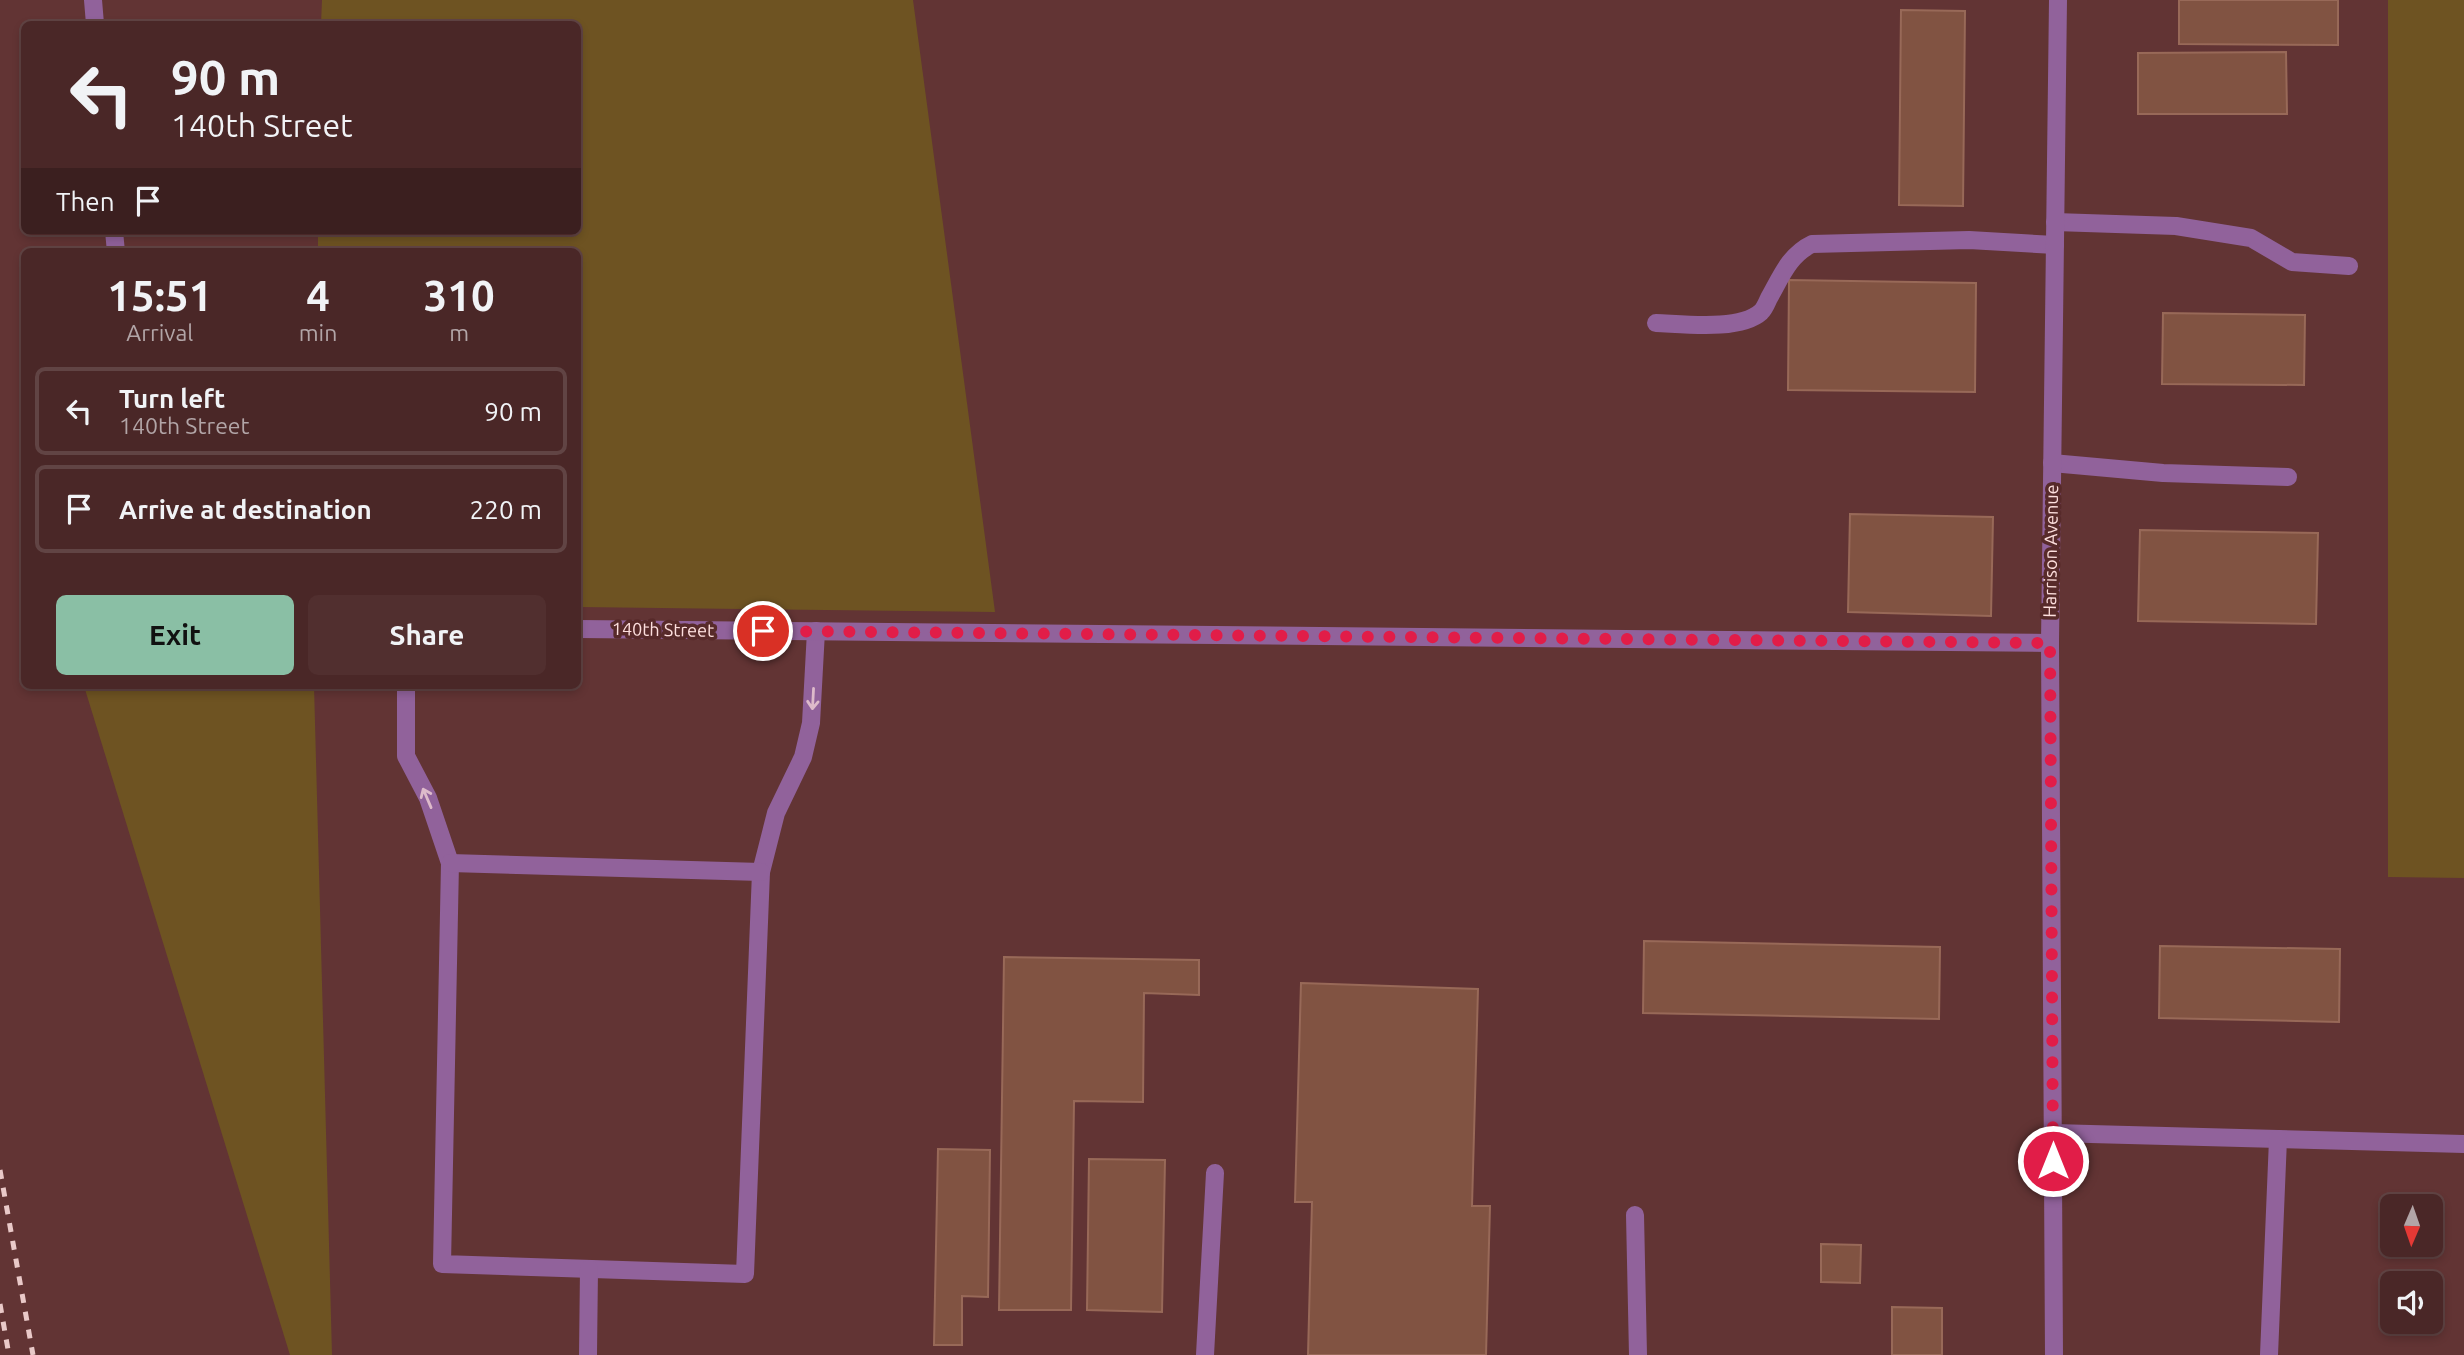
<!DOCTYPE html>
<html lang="en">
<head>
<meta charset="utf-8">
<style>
	body { margin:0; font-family:Ubuntu,sans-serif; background:#512f2f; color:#f1f3f6; height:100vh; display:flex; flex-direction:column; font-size:26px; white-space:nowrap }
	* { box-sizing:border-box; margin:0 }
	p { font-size:23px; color:#b2a5a7 }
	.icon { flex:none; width:38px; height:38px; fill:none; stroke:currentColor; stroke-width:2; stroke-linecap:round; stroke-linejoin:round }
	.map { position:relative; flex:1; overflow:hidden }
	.sheet { position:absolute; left:21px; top:248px; width:560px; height:441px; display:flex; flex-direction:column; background:#4a2727; border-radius:10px; box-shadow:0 4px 10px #0003,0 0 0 2px #614444 }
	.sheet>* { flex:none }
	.guide { position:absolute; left:21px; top:21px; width:560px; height:214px; border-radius:10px; box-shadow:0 4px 10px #0003,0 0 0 2px #614444; background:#4a2727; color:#f1f3f6; overflow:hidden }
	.needle { width:46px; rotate:182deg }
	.fabs { position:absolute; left:2380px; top:1194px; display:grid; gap:14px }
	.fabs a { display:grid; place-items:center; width:63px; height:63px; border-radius:10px; background:#4a2727; box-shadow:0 4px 10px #0003,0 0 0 2px #614444; font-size:35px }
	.pin { position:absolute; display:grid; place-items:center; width:60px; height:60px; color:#fff; margin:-30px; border:4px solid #fff; border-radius:50%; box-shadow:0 2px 7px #0007 }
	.me { position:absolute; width:77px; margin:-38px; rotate:0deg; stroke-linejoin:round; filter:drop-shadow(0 0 5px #0008) }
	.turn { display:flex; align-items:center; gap:24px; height:147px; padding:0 35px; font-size:32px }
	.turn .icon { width:91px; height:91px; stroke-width:2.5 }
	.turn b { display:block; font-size:49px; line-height:60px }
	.then { display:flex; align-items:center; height:66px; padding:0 35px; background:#0003; gap:14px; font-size:26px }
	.eta { display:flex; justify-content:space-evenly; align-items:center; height:119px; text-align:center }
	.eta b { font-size:42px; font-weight:600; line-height:49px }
	.action { display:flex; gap:14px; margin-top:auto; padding:14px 35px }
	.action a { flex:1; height:80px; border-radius:10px; background:#8abfa5; color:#111; font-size:28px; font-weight:600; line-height:80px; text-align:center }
	.action a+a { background:#512f2f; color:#f1f3f6 }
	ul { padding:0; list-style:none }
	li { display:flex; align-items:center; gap:21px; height:88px; margin:0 14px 10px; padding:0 21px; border:4px solid #614444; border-radius:10px }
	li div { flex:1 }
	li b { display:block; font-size:26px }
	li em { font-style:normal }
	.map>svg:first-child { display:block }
	.green { fill:#6e5322 }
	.building { fill:#815342; stroke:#986958; stroke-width:2 }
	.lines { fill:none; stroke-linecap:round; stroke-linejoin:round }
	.service { stroke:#91629b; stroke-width:18 }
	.minor { stroke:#91629b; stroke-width:18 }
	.rail { stroke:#e9c9c8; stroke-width:5; stroke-dasharray:9 9; stroke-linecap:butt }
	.oneway { stroke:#ddbaca }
	.route { stroke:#e11d48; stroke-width:12; stroke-dasharray:0 21.6 }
	.labels { text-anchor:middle; stroke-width:7; stroke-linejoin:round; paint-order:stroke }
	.street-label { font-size:18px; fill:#fddfde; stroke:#572a2a }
</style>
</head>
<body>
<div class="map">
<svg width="2464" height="1355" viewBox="0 0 2464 1355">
	<rect width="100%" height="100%" fill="#623434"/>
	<g class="green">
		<polygon points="322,0 913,0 995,612 578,607 578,252 318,252 318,231 578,231 578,24 321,24"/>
		<polygon points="2388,0 2464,0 2464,878 2388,877"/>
		<polygon points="84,686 314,686 332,1355 290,1355"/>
	</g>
	<g class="building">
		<polygon points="2179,0 2338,0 2338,45 2179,44"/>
		<polygon points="1901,10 1965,11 1963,206 1899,205"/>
		<polygon points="2286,52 2287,114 2138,114 2138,53"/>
		<polygon points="1789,280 1976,283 1975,392 1788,390"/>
		<polygon points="2163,313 2305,315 2304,385 2162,384"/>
		<polygon points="1850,514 1993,517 1991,616 1848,612"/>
		<polygon points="2140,530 2318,533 2316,624 2138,621"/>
		<polygon points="1644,941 1940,947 1939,1019 1643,1013"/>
		<polygon points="2160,946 2340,949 2339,1022 2159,1018"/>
		<polygon points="1004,957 1199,960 1199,995 1144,993 1143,1102 1074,1101 1071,1310 999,1310"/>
		<polygon points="1301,983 1478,989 1472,1206 1490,1206 1486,1355 1308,1355 1312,1202 1295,1202"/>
		<polygon points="938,1149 990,1150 988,1297 962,1296 962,1345 934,1345"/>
		<polygon points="1089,1159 1165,1160 1162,1312 1087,1310"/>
		<polygon points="1821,1244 1861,1245 1860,1283 1821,1282"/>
		<polygon points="1892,1307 1942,1308 1942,1355 1892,1355"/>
	</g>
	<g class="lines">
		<g class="service">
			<polyline points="93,0 95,24"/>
			<polyline points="2055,222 2176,226 2251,238 2292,262 2349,266"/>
			<polyline points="114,231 116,252"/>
			<path d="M 1656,323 C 1684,324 1740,331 1761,312 C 1765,308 1767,302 1769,298 C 1781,277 1789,255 1812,244 L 1969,240 L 2055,245"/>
			<polyline points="2052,463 2163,473 2288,477"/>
			<polyline points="406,686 406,756 428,798 450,863 442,1264 745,1274 761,872 776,813 803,757 811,723 816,631"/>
			<polyline points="450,863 761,872"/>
			<polyline points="2053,1133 2464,1144"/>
			<polyline points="1635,1215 1638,1355"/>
			<polyline points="588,1355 589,1269"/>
			<polyline points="1205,1355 1215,1173"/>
			<polyline points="2269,1355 2278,1139"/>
		</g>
		<g class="minor">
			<polyline points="578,629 2050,643"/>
			<polyline points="2054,1355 2050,643 2058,0"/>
		</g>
		<g class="rail">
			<polyline points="0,1170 33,1355"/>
			<polyline points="0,1304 9,1355"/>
		</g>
	</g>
	<defs><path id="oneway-shaft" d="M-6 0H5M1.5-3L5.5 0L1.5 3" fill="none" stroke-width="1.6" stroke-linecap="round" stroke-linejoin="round" transform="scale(1.75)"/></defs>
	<g class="oneway">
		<use href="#oneway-shaft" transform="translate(813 699) rotate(93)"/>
		<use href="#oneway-shaft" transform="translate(427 798) rotate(-113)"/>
	</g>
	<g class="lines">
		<polyline class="route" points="763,631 2050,643 2053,1161"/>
	</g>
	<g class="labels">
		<g class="street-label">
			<text transform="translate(2051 551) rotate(-89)" y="6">Harrison Avenue</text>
			<text transform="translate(663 630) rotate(1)" y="6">140th Street</text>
		</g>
	</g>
</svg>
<div class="fabs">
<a><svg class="needle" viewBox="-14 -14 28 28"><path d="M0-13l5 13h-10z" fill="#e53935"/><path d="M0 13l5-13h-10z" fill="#b2a5a7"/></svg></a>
<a><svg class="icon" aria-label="sound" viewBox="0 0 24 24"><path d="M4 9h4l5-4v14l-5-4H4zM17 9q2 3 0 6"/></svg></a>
</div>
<div class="pin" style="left:763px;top:631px;background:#d93025"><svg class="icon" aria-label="arrive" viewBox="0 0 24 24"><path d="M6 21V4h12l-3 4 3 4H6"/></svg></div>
<svg class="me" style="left:2053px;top:1161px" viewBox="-20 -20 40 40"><circle r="17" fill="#e11d48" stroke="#fff" stroke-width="3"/><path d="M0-11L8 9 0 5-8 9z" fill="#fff"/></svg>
<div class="guide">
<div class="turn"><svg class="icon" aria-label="left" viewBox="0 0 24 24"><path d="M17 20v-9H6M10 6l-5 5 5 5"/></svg><div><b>90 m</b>140th Street</div></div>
<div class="then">Then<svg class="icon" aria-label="arrive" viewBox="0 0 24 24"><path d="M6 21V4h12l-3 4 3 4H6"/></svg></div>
</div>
<section class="sheet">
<div class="eta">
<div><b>15:51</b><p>Arrival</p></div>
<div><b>4</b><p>min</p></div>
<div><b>310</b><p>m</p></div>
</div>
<ul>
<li><svg class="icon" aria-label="left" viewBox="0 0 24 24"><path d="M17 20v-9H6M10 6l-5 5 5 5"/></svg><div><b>Turn left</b><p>140th Street</p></div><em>90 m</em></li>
<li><svg class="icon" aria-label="arrive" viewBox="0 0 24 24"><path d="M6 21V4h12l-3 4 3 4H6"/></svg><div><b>Arrive at destination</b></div><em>220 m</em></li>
</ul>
<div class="action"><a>Exit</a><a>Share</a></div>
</section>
</div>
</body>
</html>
